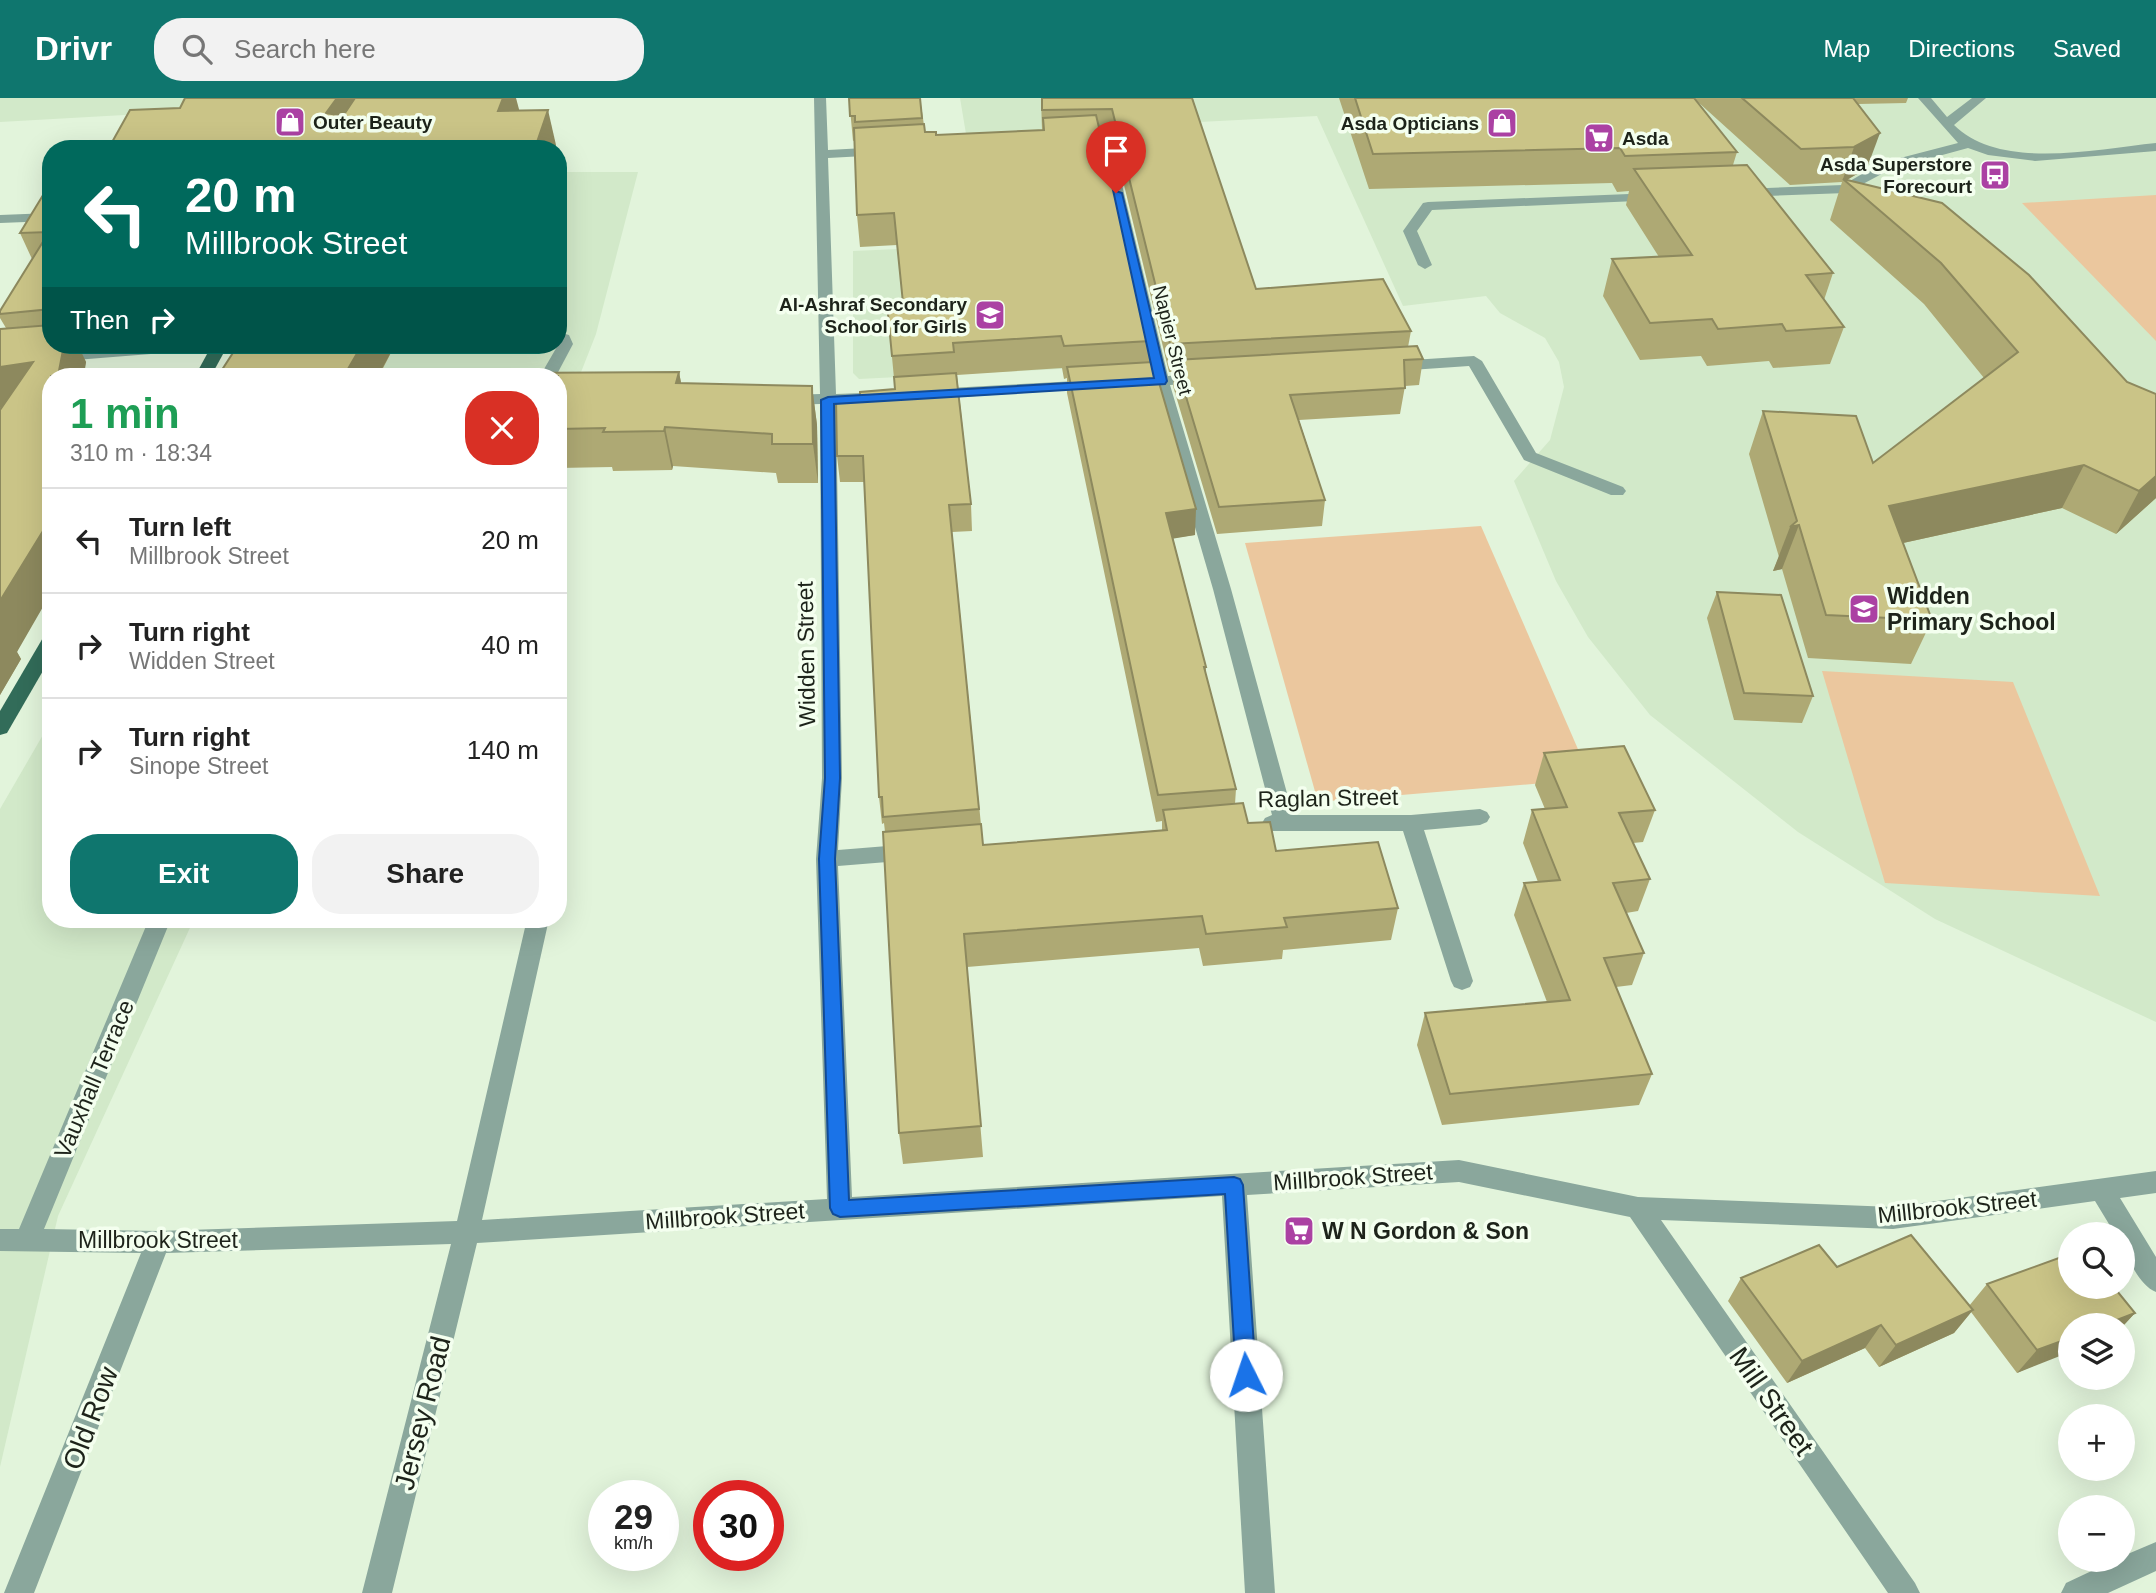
<!DOCTYPE html>
<html lang="en">
<head>
<meta charset="utf-8">
<style>
	body { margin:0; font-family:Arial,sans-serif; background:#f2f2f2; color:#222; height:100vh; display:flex; flex-direction:column; font-size:26px; white-space:nowrap }
	* { box-sizing:border-box; margin:0 }
	p { font-size:23px; color:#767676 }
	.icon { flex:none; width:38px; height:38px; fill:none; stroke:currentColor; stroke-width:2; stroke-linecap:round; stroke-linejoin:round }
	.map { position:relative; flex:1; overflow:hidden }
	.sheet { position:absolute; left:42px; top:270px; width:525px; height:560px; display:flex; flex-direction:column; background:#fff; border-radius:28px; box-shadow:0 7px 28px #0002 }
	.sheet>* { flex:none }
	.banner { position:absolute; left:42px; top:42px; width:525px; height:214px; border-radius:28px; box-shadow:0 7px 28px #0002; background:#00695c; color:#fff; overflow:hidden }
	.tools { position:absolute; left:2058px; top:1124px; display:grid; gap:14px }
	.tools a { display:grid; place-items:center; width:77px; height:77px; border-radius:50%; background:#fff; box-shadow:0 7px 28px #0002; font-size:35px }
	.speed { position:absolute; left:588px; top:1382px; display:flex; gap:14px; font-size:35px; font-weight:700; text-align:center }
	.speed>* { display:grid; place-content:center; width:91px; height:91px; border-radius:50%; background:#fff; box-shadow:0 7px 28px #0002; line-height:1 }
	.speed small { font-size:18px; font-weight:400 }
	.speed .limit { border:10px solid #d22; background:#fff; color:#111 }
	.pin { position:absolute; display:grid; place-items:center; width:60px; height:60px; color:#fff; margin:-72px -30px; border-radius:50% 50% 50% 0; rotate:-45deg; box-shadow:0 0 7px #0007 }
	.pin .icon { rotate:45deg }
	.me { position:absolute; width:77px; margin:-38px; rotate:356deg; stroke-linejoin:round; filter:drop-shadow(0 0 5px #0008) }
	.turn { display:flex; align-items:center; gap:24px; height:147px; padding:0 28px; font-size:32px }
	.turn .icon { width:91px; height:91px; stroke-width:2.5 }
	.turn b { display:block; font-size:49px; line-height:60px }
	.then { display:flex; align-items:center; height:66px; padding:0 28px; background:#0003; gap:14px; font-size:26px }
	.round { display:grid; place-items:center; flex:none; width:74px; height:74px; border-radius:28px; background:#f2f2f2 }
	.headline { display:flex; align-items:center; justify-content:space-between; height:119px; padding:0 28px }
	h1 { font-size:42px; font-weight:600; line-height:52px; color:#1e9e55 }
	.action { display:flex; gap:14px; margin-top:auto; padding:14px 28px }
	.action a { flex:1; height:80px; border-radius:28px; background:#0f766e; color:#fff; font-size:28px; font-weight:600; line-height:80px; text-align:center }
	.action a+a { background:#f2f2f2; color:#222 }
	ul { padding:0; list-style:none }
	li { display:flex; align-items:center; gap:21px; height:105px; padding:0 28px; border-top:2px solid #e0e0e0 }
	li div { flex:1 }
	li b { display:block; font-size:26px }
	li em { font-style:normal }
	header { display:flex; align-items:center; gap:42px; box-sizing:border-box; height:98px; padding:0 35px; background:#0f766e; color:#fff }
	header strong { font-size:33px }
	nav { display:flex; gap:38px; margin-inline-start:auto; font-size:24px }
	.search { width:490px; height:63px; background:#f2f2f2; display:flex; align-items:center; gap:18px; box-sizing:border-box; padding:0 24px; border-radius:28px; color:#767676; font-size:26px }
	.map>svg:first-child { display:block }
	.built { fill:#d2e9c9 }
	.green { fill:#ebc79e }
	.lines { fill:none; stroke-linecap:round; stroke-linejoin:round }
	.minor { fill:#8aa79c; fill-rule:evenodd }
	.major { fill:#326c59; fill-rule:evenodd }
	.wall { fill:#aea974; fill-rule:evenodd }
	.shaded-wall { fill:#8d895e }
	.building { fill:#cac487; stroke:#8d895e; stroke-width:2 }
	.route { fill:#1a73e8; stroke:#114b97; stroke-width:2 }
	.labels { text-anchor:middle; stroke-width:7; stroke-linejoin:round; paint-order:stroke }
	.far-poi-label { font-size:19px; font-weight:bold; fill:#1d231a; stroke:#f4ffef; text-anchor:end }
	.far-street-label { font-size:19px; fill:#1d231a; stroke:#f4ffef }
	.poi-label { font-size:23px; font-weight:bold; fill:#1d231a; stroke:#f4ffef; text-anchor:start }
	.street-label { font-size:23px; fill:#1d231a; stroke:#f4ffef }
	.near-street-label { font-size:28px; fill:#1d231a; stroke:#f4ffef }
</style>
</head>
<body>
<header>
<strong>Drivr</strong>
<div class="search"><svg class="icon" aria-label="search" viewBox="0 0 24 24"><circle cx="10" cy="10" r="6"/><path d="M15 15l6 6"/></svg>Search here</div>
<nav><a>Map</a><a>Directions</a><a>Saved</a></nav>
</header>
<div class="map">
<svg width="2156" height="1495" viewBox="0 0 2156 1495">
	<rect width="100%" height="100%" fill="#e2f4db"/>
	<g class="built">
		<polygon points="0,0 366,0 176,51 142,16 0,24"/>
		<polygon points="960,0 2156,0 2156,924 1935,821 1798,734 1650,617 1588,539 1556,483 1514,383 1550,342 1564,289 1559,264 1545,240 1500,215 1486,198 1403,208 1317,18 966,36"/>
		<polygon points="558,74 638,74 596,236 565,315 558,278 243,278 259,247 558,247"/>
		<polygon points="921,150 1139,267 859,281 853,275 853,153"/>
		<polygon points="51,623 51,821 194,821 58,1118 0,1369 0,711"/>
	</g>
	<g class="green">
		<polygon points="2156,97 2156,243 2022,105"/>
		<polygon points="1481,428 1591,681 1318,704 1245,445"/>
		<polygon points="1822,573 2013,584 2100,798 1885,785"/>
	</g>
	<g class="lines">
		<g class="minor">
			<path d="M 814,0 L 826,0 L 828,52 L 883,49 L 890,53 L 883,57 L 828,60 L 836,296 L 889,294 L 897,299 L 889,304 L 836,305 L 842,680 L 838,752 L 912,746 L 919,748 L 923,754 L 919,760 L 912,762 L 838,768 L 852,1099 L 1459,1062 L 1638,1099 L 1893,1109 L 2156,1073 L 2156,1095 L 2120,1100 L 2156,1159 L 2156,1194 C 2138,1187 2123,1154 2123,1136 L 2115,1136 L 2095,1103 L 1893,1131 L 1661,1122 L 1915,1485 L 1920,1495 L 1888,1495 L 1630,1119 L 1459,1084 L 1247,1097 L 1275,1495 L 1245,1495 L 1222,1098 L 477,1145 L 392,1495 L 362,1495 L 451,1146 L 166,1155 L 34,1495 L 4,1495 L 141,1155 L 0,1153 L 0,1131 L 19,1131 L 149,821 L 171,821 L 44,1131 L 158,1133 L 457,1123 L 527,821 L 549,821 L 482,1122 L 827,1101 L 816,761 L 822,680 L 820,306 L 788,307 L 780,302 L 788,297 L 820,296 Z"/>
			<path d="M 1918,0 L 1931,0 L 1947,19 L 1972,0 L 1986,0 L 1954,27 C 2000,73 2096,51 2156,45 L 2156,53 L 2035,63 L 1988,57 L 1968,50 L 1891,71 L 1846,95 L 1742,99 L 1735,95 L 1742,91 L 1843,87 L 1881,65 L 1958,45 Z"/>
			<polygon points="1104,37 1111,41 1168,278 1203,275 1211,280 1203,285 1170,287 1231,491 1293,717 1411,717 1480,711 1487,714 1490,719 1487,724 1480,727 1424,732 1473,883 1470,889 1462,892 1454,889 1451,883 1403,733 1272,733 1265,730 1262,725 1265,720 1272,717 1213,491 1154,288 1130,290 1122,285 1130,280 1152,279 1098,45 1075,46 1068,42 1075,38"/>
			<polygon points="1654,95 1661,99 1659,102 1432,112 1417,133 1432,167 1425,171 1418,167 1403,133 1423,105 1428,104"/>
			<polygon points="51,115 51,123 0,125 0,117"/>
			<polygon points="558,234 569,237 573,246 556,278 540,278 558,247"/>
			<polygon points="145,247 209,247 201,252 0,268 0,258"/>
			<polygon points="1474,258 1482,263 1536,355 1623,389 1626,393 1623,397 1611,397 1524,362 1469,268 1396,273 1388,268 1396,263"/>
			<polygon points="1095,282 1103,287 1101,290 931,301 923,296 931,291"/>
			<polygon points="2156,1444 2156,1473 2108,1495 2061,1495 2066,1485 2117,1461 2123,1461 2123,1458"/>
		</g>
		<g class="major">
			<polygon points="212,247 228,247 211,278 195,278"/>
			<polygon points="51,536 51,559 7,635 0,637 0,613 44,538"/>
		</g>
	</g>
	<g class="wall">
		<path d="M 849,0 L 920,0 L 925,34 L 936,37 L 1042,32 L 1041,0 L 1192,0 L 1256,191 L 1411,233 L 1408,249 L 1423,261 L 1419,287 L 1405,288 L 1400,316 L 1299,322 L 1325,402 L 1322,428 L 1217,436 L 1173,288 L 1174,274 L 1169,274 L 1112,37 L 1101,38 L 1150,243 L 1149,264 L 1195,437 L 1173,440 L 1206,569 L 1206,576 L 1236,691 L 1235,706 L 1248,725 L 1276,753 L 1398,810 L 1391,842 L 1283,852 L 1282,861 L 1203,868 L 1199,850 L 967,869 L 983,1059 L 903,1066 L 899,1035 L 885,734 L 884,725 L 882,726 L 879,699 L 864,384 L 840,384 L 837,358 L 860,301 L 895,291 L 887,206 L 903,205 L 897,147 L 860,149 L 857,117 L 855,42 L 853,43 ZM 1062,270 L 1064,281 L 1067,280 L 1067,295 L 1156,724 L 1162,723 L 1162,732 L 983,747 L 952,434 L 972,433 L 971,406 L 957,277 Z"/>
		<polygon points="1339,0 1908,0 1906,5 1858,6 1867,70 1847,82 2127,284 2156,296 2156,400 2116,436 2062,410 1903,445 1932,522 1911,566 1808,560 1782,471 1773,473 1779,459 1749,356 1763,313 1873,365 1984,280 1924,206 1830,122 1842,84 1790,87 1698,4 1737,54 1733,67 1833,175 1824,202 1844,229 1830,266 1773,270 1769,263 1707,268 1701,258 1640,262 1603,198 1612,161 1659,159 1626,107 1629,93 1617,94 1612,85 1369,91"/>
		<polygon points="51,84 51,247 90,247 78,248 86,264 17,554 21,561 0,597 0,312 1,310 6,230 0,220 0,213 32,161 20,135"/>
		<polygon points="238,247 395,247 380,276 679,274 681,285 812,288 817,327 818,385 778,385 776,375 673,368 672,372 613,373 612,369 558,370 558,278 218,278"/>
		<polygon points="1717,494 1813,598 1802,625 1734,622 1707,520"/>
		<polygon points="1544,655 1655,712 1643,744 1633,745 1650,781 1638,813 1626,815 1644,855 1632,887 1616,889 1652,976 1639,1007 1442,1027 1417,947 1425,915 1547,904 1514,817 1524,785 1538,784 1523,745 1532,712 1545,711 1535,687"/>
		<polygon points="1837,1169 1969,1208 1987,1186 2135,1215 2123,1228 2123,1227 2017,1275 1971,1214 1954,1235 1879,1269 1865,1250 1787,1285 1728,1203 1741,1180"/>
	</g>
	<g class="shaded-wall">
		<polygon points="337,0 373,0 338,51 326,15"/>
		<polygon points="503,0 516,0 520,15 498,13"/>
		<polygon points="548,12 556,47 555,51 535,51"/>
		<polygon points="1880,35 1867,70 1845,83 1843,81 1854,49"/>
		<polygon points="64,247 78,247 86,264 84,278 58,278"/>
		<polygon points="362,247 395,247 378,278 345,276"/>
		<polygon points="33,264 51,302 0,310 0,269"/>
		<polygon points="679,274 686,312 676,285"/>
		<polygon points="812,288 817,327 818,385 813,346"/>
		<polygon points="665,329 673,368 672,372 664,333"/>
		<polygon points="2084,367 2062,410 1871,452 1889,408"/>
		<polygon points="2156,378 2156,400 2116,436 2139,393"/>
		<polygon points="1196,411 1195,437 1165,442 1166,415"/>
		<polygon points="51,420 51,495 17,554 21,561 0,597 0,503"/>
		<polygon points="1799,427 1782,471 1773,473 1790,429"/>
		<polygon points="1973,1212 1954,1235 1879,1269 1896,1247"/>
		<polygon points="2135,1215 2123,1228 2123,1227 2104,1227"/>
		<polygon points="1881,1227 1865,1250 1787,1285 1802,1263"/>
		<polygon points="2070,1240 2070,1254 2017,1275 2037,1252"/>
	</g>
	<g class="building">
		<polygon points="185,0 337,0 326,15 343,18 355,0 503,0 498,13 548,12 535,50 543,50 543,51 71,51 73,48 111,46 130,12 180,10"/>
		<polygon points="849,0 920,0 922,20 855,24 855,18 850,18"/>
		<polygon points="1042,0 1192,0 1256,191 1383,181 1411,233 1170,246 1112,11 1042,12"/>
		<polygon points="1355,0 1694,0 1737,54 1625,58 1620,50 1373,56"/>
		<polygon points="1742,0 1853,0 1880,35 1854,49 1801,51"/>
		<polygon points="1096,17 1150,243 1064,248 1061,238 953,245 954,254 892,258 887,206 903,205 894,115 857,117 854,30 924,26 925,34 936,34 936,37 1044,32 1043,20"/>
		<polygon points="1747,67 1833,175 1806,177 1844,229 1786,233 1782,226 1718,231 1712,221 1650,225 1612,161 1692,157 1634,71"/>
		<polygon points="1843,81 1942,105 2029,177 2127,284 2156,296 2156,378 2139,393 2084,367 1889,408 1932,522 1826,517 1799,427 1790,429 1797,423 1763,313 1856,318 1873,365 2018,254 1941,165"/>
		<polygon points="51,84 51,211 0,216 0,213 49,134 20,135"/>
		<polygon points="51,227 51,247 64,247 58,278 51,278 51,420 0,503 0,312 33,264 0,269 0,231"/>
		<polygon points="238,247 362,247 345,276 679,274 676,285 812,288 813,346 772,346 772,336 665,329 664,333 603,334 605,330 558,331 558,278 218,278"/>
		<polygon points="1417,248 1423,261 1404,262 1405,290 1290,297 1325,402 1219,409 1175,262"/>
		<polygon points="1153,264 1196,411 1166,415 1206,569 1204,569 1236,691 1158,697 1067,269"/>
		<polygon points="956,275 971,406 949,407 979,711 883,719 882,699 879,699 863,358 837,358 836,301 860,301 860,294 895,291 894,279"/>
		<polygon points="1717,494 1781,497 1813,598 1744,595"/>
		<polygon points="1624,648 1655,712 1619,715 1650,781 1613,785 1644,855 1604,860 1652,976 1450,996 1425,915 1570,902 1524,785 1560,782 1532,712 1567,709 1544,655"/>
		<polygon points="1243,705 1248,725 1270,724 1276,753 1378,744 1398,810 1284,820 1287,829 1206,836 1202,818 964,836 981,1028 899,1035 883,734 981,726 983,747 1167,732 1163,712"/>
		<polygon points="1911,1137 1973,1212 1896,1247 1881,1227 1802,1263 1741,1180 1819,1147 1837,1169"/>
		<polygon points="2070,1156 2070,1188 2113,1188 2135,1215 2104,1227 2070,1227 2070,1240 2037,1252 1987,1186"/>
	</g>
	<polygon class="route" points="1113,92 1122,95 1167,283 1165,286 834,306 840,680 835,761 849,1102 1234,1079 1240,1081 1243,1087 1256,1277 1253,1284 1246,1287 1239,1284 1236,1277 1225,1096 840,1119 833,1116 830,1110 819,761 825,680 821,302 828,299 1154,280"/>
	<defs>
		<g id="shop-square" transform="scale(1.575)"><rect x="-9" y="-9" width="18" height="18" rx="4" fill="#ab41a3" stroke="#f4ffef"/><path d="M-5-2.5h2.3a2.7 3.5 0 0 1 5.4 0H5L5.5 6h-11ZM-1.5-2.5h3a1.5 2.3 0 0 0-3 0Z" fill="#fff"/></g>
		<g id="supermarket-square" transform="scale(1.575)"><rect x="-9" y="-9" width="18" height="18" rx="4" fill="#ab41a3" stroke="#f4ffef"/><path d="M-6-5.5h2.5l.6 2H6L4.5 2H-2.5L-4.4-4H-6ZM-1.5 3.2a1.3 1.3 0 1 0 .1 0ZM3 3.2a1.3 1.3 0 1 0 .1 0Z" fill="#fff"/></g>
		<g id="bus-square" transform="scale(1.575)"><rect x="-9" y="-9" width="18" height="18" rx="4" fill="#ab41a3" stroke="#f4ffef"/><path d="M-5-6H5V4H4V6H2V4H-2V6H-4V4H-5ZM-3.5-4V0h7V-4ZM-3.5 1.2v1.5H-2V1.2ZM2 1.2v1.5H3.5V1.2Z" fill="#fff"/></g>
		<g id="school-square" transform="scale(1.575)"><rect x="-9" y="-9" width="18" height="18" rx="4" fill="#ab41a3" stroke="#f4ffef"/><path d="M0-5L7-2L0 1L-7-2ZM-4 1L0 2.5L4 1V4Q0 6-4 4Z" fill="#fff"/></g>
	</defs>
	<g fill-rule="evenodd">
		<use href="#shop-square" x="290" y="24"/>
		<use href="#shop-square" x="1502" y="25"/>
		<use href="#supermarket-square" x="1599" y="40"/>
		<use href="#bus-square" x="1995" y="77"/>
		<use href="#school-square" x="990" y="217"/>
		<use href="#school-square" x="1864" y="511"/>
		<use href="#supermarket-square" x="1299" y="1133"/>
	</g>
	<g class="labels">
		<g class="far-poi-label">
			<text x="313" y="31" text-anchor="start">Outer Beauty</text>
			<text x="1479" y="32">Asda Opticians</text>
			<text x="1622" y="47" text-anchor="start">Asda</text>
			<text x="1972" y="73">Asda Superstore<tspan x="1972" dy="22">Forecourt</tspan></text>
			<text x="967" y="213">Al-Ashraf Secondary<tspan x="967" dy="22">School for Girls</tspan></text>
		</g>
		<g class="far-street-label">
			<text transform="translate(1173 242) rotate(76)" y="7">Napier Street</text>
		</g>
		<g class="poi-label">
			<text x="1887" y="506">Widden<tspan x="1887" dy="26">Primary School</tspan></text>
			<text x="1322" y="1141">W N Gordon &amp; Son</text>
		</g>
		<g class="street-label">
			<text transform="translate(806 556) rotate(-91)" y="8">Widden Street</text>
			<text transform="translate(1328 700) rotate(-1)" y="8">Raglan Street</text>
			<text transform="translate(94 981) rotate(-67)" y="8">Vauxhall Terrace</text>
			<text transform="translate(1353 1079) rotate(-4)" y="8">Millbrook Street</text>
			<text transform="translate(1957 1109) rotate(-6)" y="8">Millbrook Street</text>
			<text transform="translate(725 1118) rotate(-4)" y="8">Millbrook Street</text>
			<text x="158" y="1150">Millbrook Street</text>
		</g>
		<g class="near-street-label">
			<text transform="translate(1772 1303) rotate(55)" y="10">Mill Street</text>
			<text transform="translate(422 1315) rotate(-76)" y="10">Jersey Road</text>
			<text transform="translate(90 1320) rotate(-69)" y="10">Old Row</text>
		</g>
	</g>
</svg>
<div class="tools">
<a><svg class="icon" aria-label="search" viewBox="0 0 24 24"><circle cx="10" cy="10" r="6"/><path d="M15 15l6 6"/></svg></a>
<a><svg class="icon" aria-label="layers" viewBox="0 0 24 24"><path d="M12 4l9 5-9 5-9-5zM3 14l9 5 9-5"/></svg></a>
<a>+</a>
<a>−</a>
</div>
<div class="speed"><div>29<small>km/h</small></div><div class="limit">30</div></div>
<div class="pin" style="left:1116px;top:95px;background:#d93025"><svg class="icon" aria-label="arrive" viewBox="0 0 24 24"><path d="M6 21V4h12l-3 4 3 4H6"/></svg></div>
<svg class="me" style="left:1246px;top:1277px" viewBox="-20 -20 40 40"><circle r="19" fill="#fff"/><path d="M0-13L10 11 0 6-10 11z" fill="#1a73e8"/></svg>
<div class="banner">
<div class="turn"><svg class="icon" aria-label="left" viewBox="0 0 24 24"><path d="M17 20v-9H6M10 6l-5 5 5 5"/></svg><div><b>20 m</b>Millbrook Street</div></div>
<div class="then">Then<svg class="icon" aria-label="right" viewBox="0 0 24 24"><path d="M7 20v-9h11M14 6l5 5-5 5"/></svg></div>
</div>
<section class="sheet">
<div class="headline"><div><h1>1 min</h1><p>310 m · 18:34</p></div><a class="round" style="background:#d93025;color:#fff"><svg class="icon" aria-label="close" viewBox="0 0 24 24"><path d="M6 6l12 12M18 6L6 18"/></svg></a></div>
<ul>
<li><svg class="icon" aria-label="left" viewBox="0 0 24 24"><path d="M17 20v-9H6M10 6l-5 5 5 5"/></svg><div><b>Turn left</b><p>Millbrook Street</p></div><em>20 m</em></li>
<li><svg class="icon" aria-label="right" viewBox="0 0 24 24"><path d="M7 20v-9h11M14 6l5 5-5 5"/></svg><div><b>Turn right</b><p>Widden Street</p></div><em>40 m</em></li>
<li><svg class="icon" aria-label="right" viewBox="0 0 24 24"><path d="M7 20v-9h11M14 6l5 5-5 5"/></svg><div><b>Turn right</b><p>Sinope Street</p></div><em>140 m</em></li>
</ul>
<div class="action"><a>Exit</a><a>Share</a></div>
</section>
</div>
</body>
</html>
